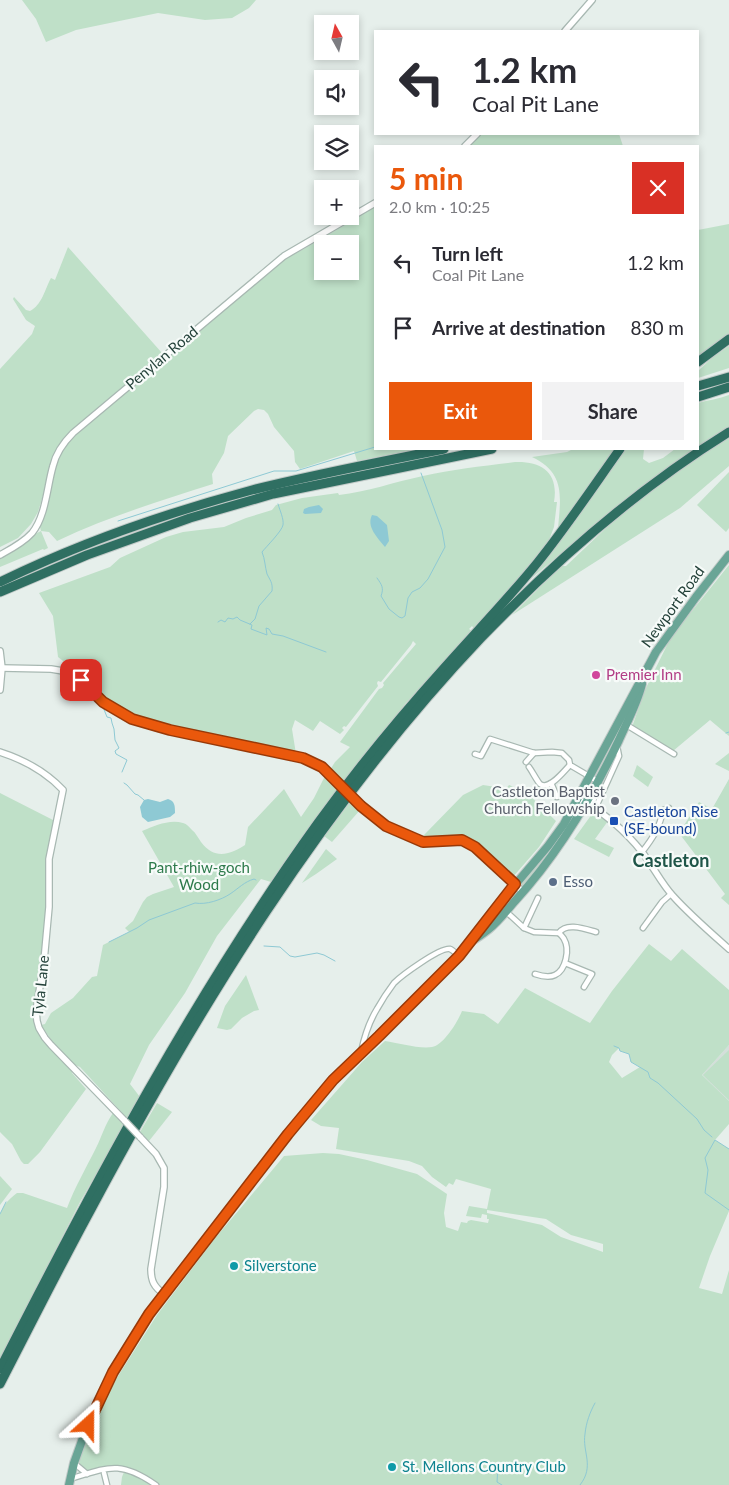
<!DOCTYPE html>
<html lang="en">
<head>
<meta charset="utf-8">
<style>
	body { margin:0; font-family:Lato,sans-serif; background:#f2f2f3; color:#2b2b33; height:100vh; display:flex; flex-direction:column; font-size:19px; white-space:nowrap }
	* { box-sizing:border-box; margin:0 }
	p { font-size:16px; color:#7c7c81 }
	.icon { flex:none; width:28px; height:28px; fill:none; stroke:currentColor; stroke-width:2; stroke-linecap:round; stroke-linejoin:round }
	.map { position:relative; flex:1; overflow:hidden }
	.drawer { position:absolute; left:374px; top:145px; width:325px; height:305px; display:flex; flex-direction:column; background:#fff; border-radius:0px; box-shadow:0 2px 8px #0003 }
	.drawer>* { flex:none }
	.hud { position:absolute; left:374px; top:30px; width:325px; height:105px; border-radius:0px; box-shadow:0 2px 8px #0003; background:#fff; color:#2b2b33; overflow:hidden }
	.needle { width:32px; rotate:352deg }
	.buttons { position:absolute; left:314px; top:15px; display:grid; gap:10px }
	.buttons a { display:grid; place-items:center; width:45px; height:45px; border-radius:0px; background:#fff; box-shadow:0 2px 8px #0003; font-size:25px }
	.pin { position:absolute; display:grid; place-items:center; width:42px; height:42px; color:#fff; margin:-21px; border-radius:10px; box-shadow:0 2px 8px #0006 }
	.me { position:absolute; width:55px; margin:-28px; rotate:24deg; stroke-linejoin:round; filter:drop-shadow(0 0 4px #0008) }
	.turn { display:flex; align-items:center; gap:18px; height:105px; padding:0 15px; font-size:22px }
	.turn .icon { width:65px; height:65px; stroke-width:2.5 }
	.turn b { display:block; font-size:35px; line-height:42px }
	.round { display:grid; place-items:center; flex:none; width:52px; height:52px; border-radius:0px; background:#f2f2f3 }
	.summary { display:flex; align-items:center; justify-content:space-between; height:85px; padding:0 15px }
	h1 { font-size:30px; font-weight:700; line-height:38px; color:#ea580c }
	.action { display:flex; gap:10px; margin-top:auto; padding:10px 15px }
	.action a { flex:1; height:58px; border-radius:0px; background:#ea580c; color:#fff; font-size:20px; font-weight:700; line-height:58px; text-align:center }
	.action a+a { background:#f2f2f3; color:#2b2b33 }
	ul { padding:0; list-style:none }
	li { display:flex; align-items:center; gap:15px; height:65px; padding:0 15px }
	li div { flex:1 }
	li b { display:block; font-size:19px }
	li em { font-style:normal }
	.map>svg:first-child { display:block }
	.built { fill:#d4dfda }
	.green { fill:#bfe0c8; fill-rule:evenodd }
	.water { fill:#8ec9d4 }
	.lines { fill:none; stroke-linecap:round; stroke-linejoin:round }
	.stream { stroke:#8ec9d4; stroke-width:1 }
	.minor-casing { stroke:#a8b8b2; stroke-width:7 }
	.tertiary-casing { stroke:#a8b8b2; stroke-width:8 }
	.primary-casing { stroke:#c2cac8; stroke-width:10 }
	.motorway-casing { stroke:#c2cac8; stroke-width:11 }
	.minor { stroke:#fff; stroke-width:4.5 }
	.tertiary { stroke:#fff; stroke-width:5.5 }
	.primary { stroke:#6aa596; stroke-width:8 }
	.motorway { stroke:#2f6f62; stroke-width:9 }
	.tertiary-bridge-casing { stroke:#a8b8b2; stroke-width:8; stroke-linecap:butt }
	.tertiary-bridge { stroke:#fff; stroke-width:5.5 }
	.route-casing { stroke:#983908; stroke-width:12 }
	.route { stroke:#ea580c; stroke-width:9 }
	.hotel-dot { fill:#d1479c; stroke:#f7fbf9; stroke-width:2 }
	.worship-dot { fill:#6b7280; stroke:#f7fbf9; stroke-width:2 }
	.transit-dot { fill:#1a4fb4; stroke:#f7fbf9; stroke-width:2 }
	.service-dot { fill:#5c6f8a; stroke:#f7fbf9; stroke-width:2 }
	.culture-dot { fill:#0f9aa8; stroke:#f7fbf9; stroke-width:2 }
	.labels { text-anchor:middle; stroke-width:4.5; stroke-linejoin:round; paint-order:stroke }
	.street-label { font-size:15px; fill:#24423a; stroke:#f7fbf9 }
	.hotel-label { font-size:15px; fill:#b23c85; stroke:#f7fbf9; text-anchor:start }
	.worship-label { font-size:15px; fill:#5b616d; stroke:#f7fbf9; text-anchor:end }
	.transit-label { font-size:15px; fill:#164399; stroke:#f7fbf9; text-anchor:start }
	.park-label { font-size:15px; fill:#2d7a4b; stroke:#f7fbf9 }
	.service-label { font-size:15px; fill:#4e5e75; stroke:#f7fbf9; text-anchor:start }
	.culture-label { font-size:15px; fill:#0d838f; stroke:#f7fbf9; text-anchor:start }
	.quarter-label { font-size:18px; font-weight:bold; fill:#1f5548; stroke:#f7fbf9 }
</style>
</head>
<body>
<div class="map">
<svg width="729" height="1485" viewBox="0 0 729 1485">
	<rect width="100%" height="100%" fill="#e6efeb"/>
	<polygon class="built" points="729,1045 729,1101 702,1075"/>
	<g class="green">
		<polygon points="22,0 256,0 249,8 232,18 205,20 158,13 76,30 46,42 36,19"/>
		<polygon points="479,134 619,134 623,146 469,146"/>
		<path d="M 375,205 L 375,449 L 420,449 L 357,461 L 354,451 L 300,469 L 295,462 L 294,451 L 274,427 L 268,414 L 264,410 L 258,409 L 254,411 L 228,436 L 224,453 L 212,474 L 213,484 C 160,501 107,517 57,541 L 49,532 L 41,531 L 48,548 L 44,550 L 43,549 L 0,567 L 0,558 L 35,534 L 41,531 L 40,527 L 45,513 L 53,475 L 61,451 L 69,441 L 214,317 L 246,292 L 286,258 L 302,250 L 352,221 ZM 322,244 L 350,244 L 350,271 L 322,271 Z"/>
		<polygon points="729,224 729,334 698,356 698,230"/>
		<path d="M 68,247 L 162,353 L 65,437 L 57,449 L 38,512 L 31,524 L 18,538 L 0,547 L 0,369 L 32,334 L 35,326 L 26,320 L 13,299 L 14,297 L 26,310 L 30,311 C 42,305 45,289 51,278 L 55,280 Z"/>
		<polygon points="729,346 729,368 698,378 698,371 713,357"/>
		<path d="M 729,395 L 729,427 L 698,447 L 698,403 C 708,400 719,399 729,395 Z"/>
		<path d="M 729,438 L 729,466 L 680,508 L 512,615 L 561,566 L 566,566 C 579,554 592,541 605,529 C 643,495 685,464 729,438 Z"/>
		<path d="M 573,449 L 614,449 L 575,506 L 558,528 C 561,495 565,473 532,457 L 567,452 Z"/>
		<polygon points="626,449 644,449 643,459 649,463 663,458 675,449 695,449 638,489 527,582"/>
		<path d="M 515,462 C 542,461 559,473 554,502 L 557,502 L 554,527 L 549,540 L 521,575 L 474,629 L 472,626 L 469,629 L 472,631 L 406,703 L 343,783 L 330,770 L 335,762 L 350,747 L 340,742 L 379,689 L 382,688 L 384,685 L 383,683 L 416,644 L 413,641 L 411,645 L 381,682 L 378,681 L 377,683 L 378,686 L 346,727 L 344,726 L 342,728 L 344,730 L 340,734 L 320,721 L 313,731 L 295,720 L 292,729 L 296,754 L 191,733 L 133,717 L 118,710 L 99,696 L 72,668 L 58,657 L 53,616 L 39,593 L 110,567 L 120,558 L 166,537 L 183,532 L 224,527 L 246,518 L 272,510 L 276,505 L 302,498 L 338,493 L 339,495 C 367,492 394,482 423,476 C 453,469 484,466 515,462 Z"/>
		<polygon points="729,472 729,528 726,532 697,505"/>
		<polygon points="729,565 729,736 710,720 673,751 632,727 645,690 671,637"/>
		<polygon points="622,726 622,729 597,775 592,776 620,727"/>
		<polygon points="729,753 729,771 715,764"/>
		<polygon points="637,765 653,777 648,787 633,776"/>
		<path d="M 325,776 L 339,788 L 271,882 L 261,879 L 217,936 L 185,993 L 149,1045 L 130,1084 L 140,1097 L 127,1118 L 80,1067 L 75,1065 L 54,1044 L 41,1025 L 45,1024 L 51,1013 L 73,998 L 92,977 L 97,976 L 103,945 L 129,932 L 125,928 L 133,921 L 143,902 L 147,897 L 153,894 L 174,887 L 142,831 C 155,826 169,819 183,823 C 187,824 189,827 192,830 C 196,833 198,838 201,842 C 214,859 228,856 245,845 L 248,827 L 284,789 L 301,817 L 314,798 Z"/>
		<polygon points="729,779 729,905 721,898 725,894 679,833 699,802 712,809"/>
		<path d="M 483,785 L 496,787 L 505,790 L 509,785 L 526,792 L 556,821 L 539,847 L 512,878 C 500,866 478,838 460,837 C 448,836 436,840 424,839 L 424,835 L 463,795 Z"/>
		<polygon points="0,793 55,821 46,866 47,903 35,1023 71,1068 72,1073 86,1089 40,1152 28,1164 24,1164 21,1161 12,1144 0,1132"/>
		<polygon points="351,801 360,810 332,842 324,836"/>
		<path d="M 578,805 L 580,807 C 563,834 545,860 525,885 L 522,885 L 521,883 L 554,843 Z"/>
		<polygon points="596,813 608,821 595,839 614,848 609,857 574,839 592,814"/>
		<polygon points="326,849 337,859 316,874 302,883"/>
		<path d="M 649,944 L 671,961 L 682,949 L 729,990 L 729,1045 L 702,1075 L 729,1101 L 729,1124 L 715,1140 L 729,1149 L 729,1211 L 710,1256 L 699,1288 L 722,1294 L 729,1270 L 729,1485 L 158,1485 L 125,1467 L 114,1466 L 88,1471 L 81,1467 L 79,1461 L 104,1398 L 157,1315 L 216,1237 L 239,1210 L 284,1156 L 323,1153 L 339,1154 L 367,1160 L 417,1174 L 447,1194 L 444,1213 L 446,1227 L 458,1231 L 461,1222 L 467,1223 L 468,1221 L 471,1220 L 488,1223 L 489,1219 L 487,1219 L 487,1215 L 482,1214 L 481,1218 L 466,1216 L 469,1206 L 487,1209 L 491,1189 L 456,1179 L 453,1185 L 449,1183 L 446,1187 L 432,1177 L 422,1166 L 409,1161 L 336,1149 L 339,1128 L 321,1126 L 311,1120 L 362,1062 L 385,1041 C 398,1043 419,1049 432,1047 C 444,1045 458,1021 462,1011 L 484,1014 L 498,1024 L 525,988 L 590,1023 L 612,991 ZM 619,1048 L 620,1051 L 629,1054 L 631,1062 L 640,1067 L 622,1078 L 609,1062 L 612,1055 ZM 487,1210 L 546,1219 L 571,1235 L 603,1244 L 603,1252 L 561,1237 L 542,1225 L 487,1213 Z"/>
		<polygon points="246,975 259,1010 254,1011 242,1018 231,1029 227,1030 217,1028 225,1006"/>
		<polygon points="729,1050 729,1100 703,1075"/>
		<polygon points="157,1103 172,1112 149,1141 140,1132"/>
		<path d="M 113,1113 L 125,1124 L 80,1202 L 0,1359 L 0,1214 C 4,1204 9,1199 17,1193 L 23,1193 L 67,1208 C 75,1187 86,1168 96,1148 C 102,1136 105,1124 113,1113 Z"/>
		<polygon points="0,1176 12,1189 0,1205"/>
		<polygon points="127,1471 154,1485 121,1485 122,1477 124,1472"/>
	</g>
	<g class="water">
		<polygon points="319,505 323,509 321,513 305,514 303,513 304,509 309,507"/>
		<path d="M 372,515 L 377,516 L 387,525 L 389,541 L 385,547 C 378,538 366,527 372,515 Z"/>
		<path d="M 148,799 L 160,802 L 168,799 C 175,801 175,806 175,813 L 170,817 L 148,822 L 142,817 L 140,807 L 144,800 Z"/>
	</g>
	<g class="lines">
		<g class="stream">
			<polyline points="118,521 274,471 296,471 375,447"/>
			<path d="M 377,578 C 382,585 384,588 381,596 L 389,609 L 399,617 L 402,618 L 405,616 L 408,598 L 412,592 L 420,588 L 428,579 L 445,547 L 442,530 L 421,473"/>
			<polyline points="218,622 221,620 225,622 228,618 233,619 237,617 240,620 252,625 251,629 267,635 266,628 269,629 272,634 283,636 326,652"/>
			<path d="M 250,624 L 255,619 L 259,606 L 272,591 C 273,583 270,580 267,574 C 265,567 265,559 262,552 C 266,547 282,531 283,525 C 284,519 280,511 278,504"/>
			<polyline points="103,707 107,717 111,718 112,723 114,729 115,740 119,748 115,751 116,754 127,760 122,772"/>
			<polyline points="726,733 729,732"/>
			<polyline points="124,783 127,785 135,794 138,795 144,800"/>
			<path d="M 109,942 L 137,928 L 149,920 L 195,903 C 206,905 221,900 230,894 C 239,888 244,882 254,879 L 256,880"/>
			<polyline points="264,946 280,947 290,956 295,957 317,953 324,955 335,961"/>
			<polyline points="614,1046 619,1048 620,1051 629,1054 631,1062 648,1072 650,1078 658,1083 697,1119 704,1130 712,1137"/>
			<polyline points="729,1149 715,1140 705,1158 708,1170 705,1193 729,1210"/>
			<polyline points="0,1214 6,1202"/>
			<polyline points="498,1466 497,1482 502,1485"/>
			<path d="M 580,1485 C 595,1466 582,1452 585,1434 C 586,1423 590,1412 595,1403"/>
		</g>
		<g class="minor-casing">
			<g id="minor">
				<polyline points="625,724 674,754"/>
				<polyline points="475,754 481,756 490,739 534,753 552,752 562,753 569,760 570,765 599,782"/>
				<polyline points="526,762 534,753"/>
				<path d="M 529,767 C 532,771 537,781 540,784 C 549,791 564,771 570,765"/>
				<polyline points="551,783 557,797"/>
				<polyline points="595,793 593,803 595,809"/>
				<polyline points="595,809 619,756 617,746"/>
				<path d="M 642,852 C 653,838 660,827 663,810 L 669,808"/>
				<path d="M 499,905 L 524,928 L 534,932 L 559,933 C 566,922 585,929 596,932"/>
				<polyline points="524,928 538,898"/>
				<polyline points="643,928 662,902 671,894"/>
				<polyline points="565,963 592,974 584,987"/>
				<path d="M 535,974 C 541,976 549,978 555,975 C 566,970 570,949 564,939 C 563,937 561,935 559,933"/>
				<path d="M 361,1052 C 364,1038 369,1022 377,1009 C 382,1000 388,991 394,983 C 401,976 440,947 450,949 C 453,950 456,954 459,956"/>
				<polyline points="74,1463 87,1474"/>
				<polyline points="104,1473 107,1485"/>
				<path d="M 70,1479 C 109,1467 120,1460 156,1485"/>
			</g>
		</g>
		<g class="tertiary-casing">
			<g id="tertiary">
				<polyline points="565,31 592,0"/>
				<polyline points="465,146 477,134"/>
				<path d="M 0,555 C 11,549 23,543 32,533 C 46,516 47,486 53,466 C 56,453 63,443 73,433 L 284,256 L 375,203"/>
				<polyline points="0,651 2,668 0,690"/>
				<polyline points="2,668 51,669 69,672 81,680 103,702 132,719 157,728 303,758 322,767 332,777"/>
				<path d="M 0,752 C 25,760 45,771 63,790 L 49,859 L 49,907 L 44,961 L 36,1011 L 37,1021 L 39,1028 L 45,1038 L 51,1045 L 125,1121"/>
				<path d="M 577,799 C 600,808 627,833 642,852 C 653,866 661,883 673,896 C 688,913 711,933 729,949"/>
				<polyline points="361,806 386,826 423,842 462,840 475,847 523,892"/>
				<path d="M 140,1137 L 156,1154 L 164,1168 L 164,1187 L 151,1269 C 151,1281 154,1287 164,1294"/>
			</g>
		</g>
		<g class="primary-casing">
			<g id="primary">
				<path d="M 473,940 C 479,937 484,933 489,929 C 499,921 507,910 515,901 C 559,853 591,799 619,740 C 627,722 637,704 642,684"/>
				<polyline points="69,1485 74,1463 84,1435 99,1399 113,1372 129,1345 164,1294 288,1134 333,1080 379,1036 459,956 492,912 548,846 564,824 656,652 696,597 729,555"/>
			</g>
		</g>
		<g class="motorway-casing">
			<g id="motorway">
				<polyline points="698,362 729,339"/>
				<polyline points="698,386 729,377"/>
				<polyline points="698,397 729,387"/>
				<path d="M 0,582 C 80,543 166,513 252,490 C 316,474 380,462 444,449"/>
				<polyline points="0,592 87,555 190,518 273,494 492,449"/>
				<path d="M 0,1369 C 95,1182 195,994 318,823 C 357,769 400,717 445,667 C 476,632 509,598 538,562 C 567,526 593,487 620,449"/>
				<path d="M 0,1384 C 30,1326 59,1268 90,1211 C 199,1007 321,807 481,638 C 556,560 637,489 729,432"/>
			</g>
		</g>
		<use href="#minor" class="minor"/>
		<use href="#tertiary" class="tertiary"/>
		<use href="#primary" class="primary"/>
		<use href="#motorway" class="motorway"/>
		<g class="tertiary-bridge-casing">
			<g id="tertiary-bridge">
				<polyline points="332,777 361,806"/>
				<polyline points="125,1121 140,1137"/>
			</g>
		</g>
		<use href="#tertiary-bridge" class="tertiary-bridge"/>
	</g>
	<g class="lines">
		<g class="route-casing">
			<polyline id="route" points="81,680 103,702 132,719 170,730 303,758 322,767 361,806 386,826 423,842 462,840 475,847 515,884 459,956 379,1036 333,1080 288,1134 149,1314 113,1372 88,1425"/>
		</g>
		<use href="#route" class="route"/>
	</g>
	<circle class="hotel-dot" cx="596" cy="675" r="5"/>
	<circle class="worship-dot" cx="615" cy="801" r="5"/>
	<rect class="transit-dot" x="609" y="816" width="10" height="10" rx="2.5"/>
	<circle class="service-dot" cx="553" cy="882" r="5"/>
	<g class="culture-dot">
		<circle cx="234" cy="1266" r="5"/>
		<circle cx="392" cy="1467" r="5"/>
	</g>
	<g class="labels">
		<g class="street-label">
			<text transform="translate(162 358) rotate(-40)" y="5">Penylan Road</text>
			<text transform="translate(673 607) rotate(-54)" y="5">Newport Road</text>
			<text transform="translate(41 986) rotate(-84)" y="5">Tyla Lane</text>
		</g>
		<g class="hotel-label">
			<text x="606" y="680">Premier Inn</text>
		</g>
		<g class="worship-label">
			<text x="605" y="797">Castleton Baptist<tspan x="605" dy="17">Church Fellowship</tspan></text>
		</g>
		<g class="transit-label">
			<text x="624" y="817">Castleton Rise<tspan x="624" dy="17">(SE-bound)</tspan></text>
		</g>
		<g class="park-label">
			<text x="199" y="873">Pant-rhiw-goch<tspan x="199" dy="17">Wood</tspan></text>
		</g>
		<g class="service-label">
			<text x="563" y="887">Esso</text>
		</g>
		<g class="culture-label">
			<text x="244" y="1271">Silverstone</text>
			<text x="402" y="1472">St. Mellons Country Club</text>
		</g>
		<g class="quarter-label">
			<text x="671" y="867">Castleton</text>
		</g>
	</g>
</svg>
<div class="buttons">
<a><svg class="needle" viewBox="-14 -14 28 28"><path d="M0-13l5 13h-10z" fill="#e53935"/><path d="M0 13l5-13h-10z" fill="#7c7c81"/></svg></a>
<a><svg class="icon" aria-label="sound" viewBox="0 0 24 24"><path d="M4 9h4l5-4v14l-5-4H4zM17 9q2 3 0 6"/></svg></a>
<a><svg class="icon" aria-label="layers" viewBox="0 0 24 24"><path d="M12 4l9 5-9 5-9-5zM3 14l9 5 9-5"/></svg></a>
<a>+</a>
<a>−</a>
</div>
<div class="pin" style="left:81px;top:680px;background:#d93025"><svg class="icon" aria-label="arrive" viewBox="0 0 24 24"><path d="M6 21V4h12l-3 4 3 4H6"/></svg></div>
<svg class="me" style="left:88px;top:1425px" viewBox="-20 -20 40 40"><path d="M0-17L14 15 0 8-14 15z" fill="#ea580c" stroke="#fff" stroke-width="4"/></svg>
<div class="hud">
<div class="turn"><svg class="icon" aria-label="left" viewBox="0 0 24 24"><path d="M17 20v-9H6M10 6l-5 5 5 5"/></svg><div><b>1.2 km</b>Coal Pit Lane</div></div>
</div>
<section class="drawer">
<div class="summary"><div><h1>5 min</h1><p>2.0 km · 10:25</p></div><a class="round" style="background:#d93025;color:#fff"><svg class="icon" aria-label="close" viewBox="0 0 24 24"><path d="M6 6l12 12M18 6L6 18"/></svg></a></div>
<ul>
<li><svg class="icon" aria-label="left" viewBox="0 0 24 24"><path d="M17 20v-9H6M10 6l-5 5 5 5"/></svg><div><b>Turn left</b><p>Coal Pit Lane</p></div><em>1.2 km</em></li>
<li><svg class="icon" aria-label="arrive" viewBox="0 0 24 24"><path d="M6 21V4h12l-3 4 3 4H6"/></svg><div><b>Arrive at destination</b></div><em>830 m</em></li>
</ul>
<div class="action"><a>Exit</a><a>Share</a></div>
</section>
</div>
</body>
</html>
